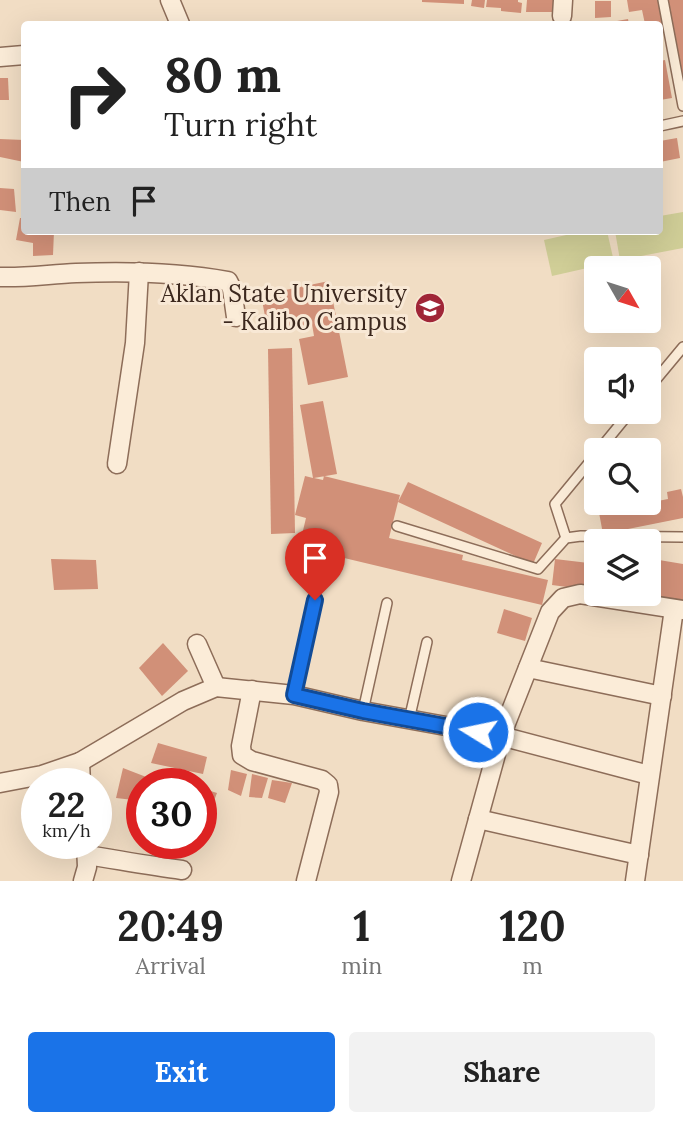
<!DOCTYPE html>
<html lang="en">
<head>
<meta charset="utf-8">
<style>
	body { margin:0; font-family:Lora,serif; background:#f2f2f2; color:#222; height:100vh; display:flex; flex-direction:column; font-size:26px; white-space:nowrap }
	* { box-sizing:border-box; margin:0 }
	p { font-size:23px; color:#767676 }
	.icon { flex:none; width:38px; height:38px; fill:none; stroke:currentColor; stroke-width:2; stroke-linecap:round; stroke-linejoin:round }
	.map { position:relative; height:881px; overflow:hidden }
	.sheet { display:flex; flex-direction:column; background:#fff; flex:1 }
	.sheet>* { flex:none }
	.top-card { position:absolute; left:21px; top:21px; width:642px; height:214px; border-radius:7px; box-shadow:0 7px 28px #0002; background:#fff; color:#222; overflow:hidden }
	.needle { width:46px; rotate:129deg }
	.buttons { position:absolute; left:584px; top:256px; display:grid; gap:14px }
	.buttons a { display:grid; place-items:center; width:77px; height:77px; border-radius:7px; background:#fff; box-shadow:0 7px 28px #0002; font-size:35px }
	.speed { position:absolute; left:21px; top:768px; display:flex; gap:14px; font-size:35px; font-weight:700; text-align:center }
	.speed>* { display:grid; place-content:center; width:91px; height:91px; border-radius:50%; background:#fff; box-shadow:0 7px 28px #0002; line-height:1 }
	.speed small { font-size:18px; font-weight:400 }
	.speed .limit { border:10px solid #d22; background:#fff; color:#111 }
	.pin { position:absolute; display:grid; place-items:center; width:60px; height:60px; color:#fff; margin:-72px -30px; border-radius:50% 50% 50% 0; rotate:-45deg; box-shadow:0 0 7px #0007 }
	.pin .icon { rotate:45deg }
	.me { position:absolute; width:77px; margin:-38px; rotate:280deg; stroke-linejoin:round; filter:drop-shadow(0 0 5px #0008) }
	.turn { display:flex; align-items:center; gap:24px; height:147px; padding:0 28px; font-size:32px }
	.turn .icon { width:91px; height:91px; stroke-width:2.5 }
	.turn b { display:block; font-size:49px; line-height:60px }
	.then { display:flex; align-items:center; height:66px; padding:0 28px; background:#0003; gap:14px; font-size:26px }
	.eta { display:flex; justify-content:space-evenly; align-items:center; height:119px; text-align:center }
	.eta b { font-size:42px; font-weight:800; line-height:49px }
	.action { display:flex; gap:14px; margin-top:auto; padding:14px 28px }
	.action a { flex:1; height:80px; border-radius:7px; background:#1a73e8; color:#fff; font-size:28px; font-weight:800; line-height:80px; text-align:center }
	.action a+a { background:#f2f2f2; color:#222 }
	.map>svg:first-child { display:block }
	.green { fill:#d0ce97 }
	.building { fill:#d19078 }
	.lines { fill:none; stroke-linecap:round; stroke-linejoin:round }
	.lane-casing { stroke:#8d6d59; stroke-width:12 }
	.street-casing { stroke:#8d6d59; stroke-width:21 }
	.lane { stroke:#fbecd8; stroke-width:9 }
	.street { stroke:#fbecd8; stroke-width:18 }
	.route-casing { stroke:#114b97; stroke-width:18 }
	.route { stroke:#1a73e8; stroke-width:12 }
	.labels { text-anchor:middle; stroke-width:6; stroke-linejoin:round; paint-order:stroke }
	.poi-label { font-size:24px; fill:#3c281e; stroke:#f8e8d5; text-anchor:end }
</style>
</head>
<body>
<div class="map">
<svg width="683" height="881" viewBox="0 0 683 881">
	<rect width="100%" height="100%" fill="#f1ddc4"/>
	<g class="green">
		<polygon points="683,212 683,248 620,260 615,231 660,231 660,216"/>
		<polygon points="584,231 607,231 614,262 552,276 544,240"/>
	</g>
	<g class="building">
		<polygon points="422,0 464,0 464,4 422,2"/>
		<polygon points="472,0 485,0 484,8 471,6"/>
		<polygon points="487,0 518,0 518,2 522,3 521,13 501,11 501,8 486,7"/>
		<polygon points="527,0 556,0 556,12 526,12"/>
		<polygon points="627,0 658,0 664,31 660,31 660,24 645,24 642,10 629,12"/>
		<polygon points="666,0 683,0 683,74 682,74"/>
		<polygon points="595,1 611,1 611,17 595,18"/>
		<polygon points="628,19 629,24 606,24 606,23"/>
		<polygon points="665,60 672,98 660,100 660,61"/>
		<polygon points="0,78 8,78 9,100 0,100"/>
		<polygon points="677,138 680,158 660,162 660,141"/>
		<polygon points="0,139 24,140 24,162 0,157"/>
		<polygon points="0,188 14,189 16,212 0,210"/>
		<polygon points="20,218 24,218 24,231 54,231 53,255 33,256 33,243 16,240"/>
		<rect x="235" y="231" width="28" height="4"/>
		<polygon points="329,281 348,377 308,385 299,339 314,336 312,324 268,332 261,295"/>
		<polygon points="292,348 295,533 271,534 268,349"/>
		<polygon points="323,401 337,474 314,478 323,480 324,476 400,495 398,502 408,482 542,543 533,564 398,502 389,538 463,555 462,560 548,580 542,605 340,557 341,552 300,543 306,518 295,515 305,476 313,478 300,405"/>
		<polygon points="681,489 683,497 683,518 603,534 597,502 621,502 622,508 668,499 667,492"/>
		<polygon points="51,559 96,560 98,589 54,590"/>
		<polygon points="555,559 597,564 597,591 552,585"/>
		<polygon points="659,560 683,564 683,603 628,593 649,593 649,571 657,572"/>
		<polygon points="504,609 532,618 525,641 497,633"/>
		<polygon points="163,643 188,671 162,696 139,668"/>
		<polygon points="158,743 207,757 203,774 151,763"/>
		<polygon points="123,768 154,780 153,784 142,784 142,801 116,798"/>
		<polygon points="231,770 247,774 241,796 228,790"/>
		<polygon points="252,774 268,778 262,798 249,797"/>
		<polygon points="171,778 188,784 170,784"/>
		<polygon points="272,780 292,783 285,803 268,798"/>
		<polygon points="201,788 217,793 208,816 201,814"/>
	</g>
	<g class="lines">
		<g class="lane-casing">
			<g id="lane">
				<polyline points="663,0 683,106"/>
				<polyline points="660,126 683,121"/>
				<polyline points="649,388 683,347"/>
				<polyline points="599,450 631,411"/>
				<polyline points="397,526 538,569 566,538 581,536 683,537"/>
				<polyline points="566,538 555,504 597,453"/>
				<polyline points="294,695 315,600"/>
				<polyline points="363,711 387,603"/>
				<polyline points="409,720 427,642"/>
			</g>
		</g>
		<g class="street-casing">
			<g id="street">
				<polyline points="170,0 180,24"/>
				<polyline points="562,16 563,0"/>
				<polyline points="0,57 24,55"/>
				<path d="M 0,277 C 25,278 51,274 76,273 C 126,271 178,272 228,281 L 232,289 L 236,317"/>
				<polyline points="117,464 135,343 139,272"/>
				<polyline points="197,644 216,687"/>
				<polyline points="528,668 662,696"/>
				<polyline points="252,690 241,746 242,755 252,761 322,780 328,785 329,792 306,881"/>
				<polyline points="80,762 81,784"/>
				<polyline points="0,783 42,775 80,762 183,701 216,687 294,695 363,711 501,736 649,775"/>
				<polyline points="478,819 639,855"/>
				<path d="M 87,855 C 119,860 150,866 182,870"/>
				<polyline points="83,881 87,867 86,844"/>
				<polyline points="461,881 501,736 550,612 563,598 580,594 683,610"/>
				<polyline points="635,881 674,609"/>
			</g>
		</g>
		<use href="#lane" class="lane"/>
		<use href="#street" class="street"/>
	</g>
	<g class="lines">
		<g class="route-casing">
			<polyline id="route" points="315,600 294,695 363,711 478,732"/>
		</g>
		<use href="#route" class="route"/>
	</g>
	<defs>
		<g id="university-disc" transform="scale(1.575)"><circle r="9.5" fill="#a02638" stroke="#f8e8d5"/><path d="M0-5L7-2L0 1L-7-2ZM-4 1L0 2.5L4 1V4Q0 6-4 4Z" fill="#fff"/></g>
	</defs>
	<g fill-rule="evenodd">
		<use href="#university-disc" x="430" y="308"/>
	</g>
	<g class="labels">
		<g class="poi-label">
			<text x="407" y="302">Aklan State University<tspan x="407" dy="28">- Kalibo Campus</tspan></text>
		</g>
	</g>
</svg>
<div class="buttons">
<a><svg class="needle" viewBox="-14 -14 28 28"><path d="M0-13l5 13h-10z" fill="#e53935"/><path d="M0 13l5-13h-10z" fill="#767676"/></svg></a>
<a><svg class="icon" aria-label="sound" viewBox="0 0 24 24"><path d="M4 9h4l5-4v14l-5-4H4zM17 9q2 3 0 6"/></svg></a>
<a><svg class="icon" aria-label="search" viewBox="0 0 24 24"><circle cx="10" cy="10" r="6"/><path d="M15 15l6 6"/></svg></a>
<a><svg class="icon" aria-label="layers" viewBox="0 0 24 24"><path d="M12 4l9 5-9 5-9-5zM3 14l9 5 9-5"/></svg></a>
</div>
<div class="speed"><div>22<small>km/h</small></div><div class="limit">30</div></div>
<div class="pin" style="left:315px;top:600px;background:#d93025"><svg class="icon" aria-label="arrive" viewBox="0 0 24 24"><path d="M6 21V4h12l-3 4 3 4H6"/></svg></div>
<svg class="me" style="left:478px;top:732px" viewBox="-20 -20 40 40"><circle r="17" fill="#1a73e8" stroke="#fff" stroke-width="3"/><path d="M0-11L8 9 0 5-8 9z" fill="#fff"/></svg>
<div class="top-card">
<div class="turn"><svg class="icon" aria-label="right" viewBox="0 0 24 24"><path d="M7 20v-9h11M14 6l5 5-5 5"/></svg><div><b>80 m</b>Turn right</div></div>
<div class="then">Then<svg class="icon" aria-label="arrive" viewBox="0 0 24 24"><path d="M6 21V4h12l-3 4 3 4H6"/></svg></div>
</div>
</div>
<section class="sheet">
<div class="eta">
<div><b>20:49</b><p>Arrival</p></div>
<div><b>1</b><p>min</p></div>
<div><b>120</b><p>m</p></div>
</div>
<div class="action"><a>Exit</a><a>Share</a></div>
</section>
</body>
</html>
